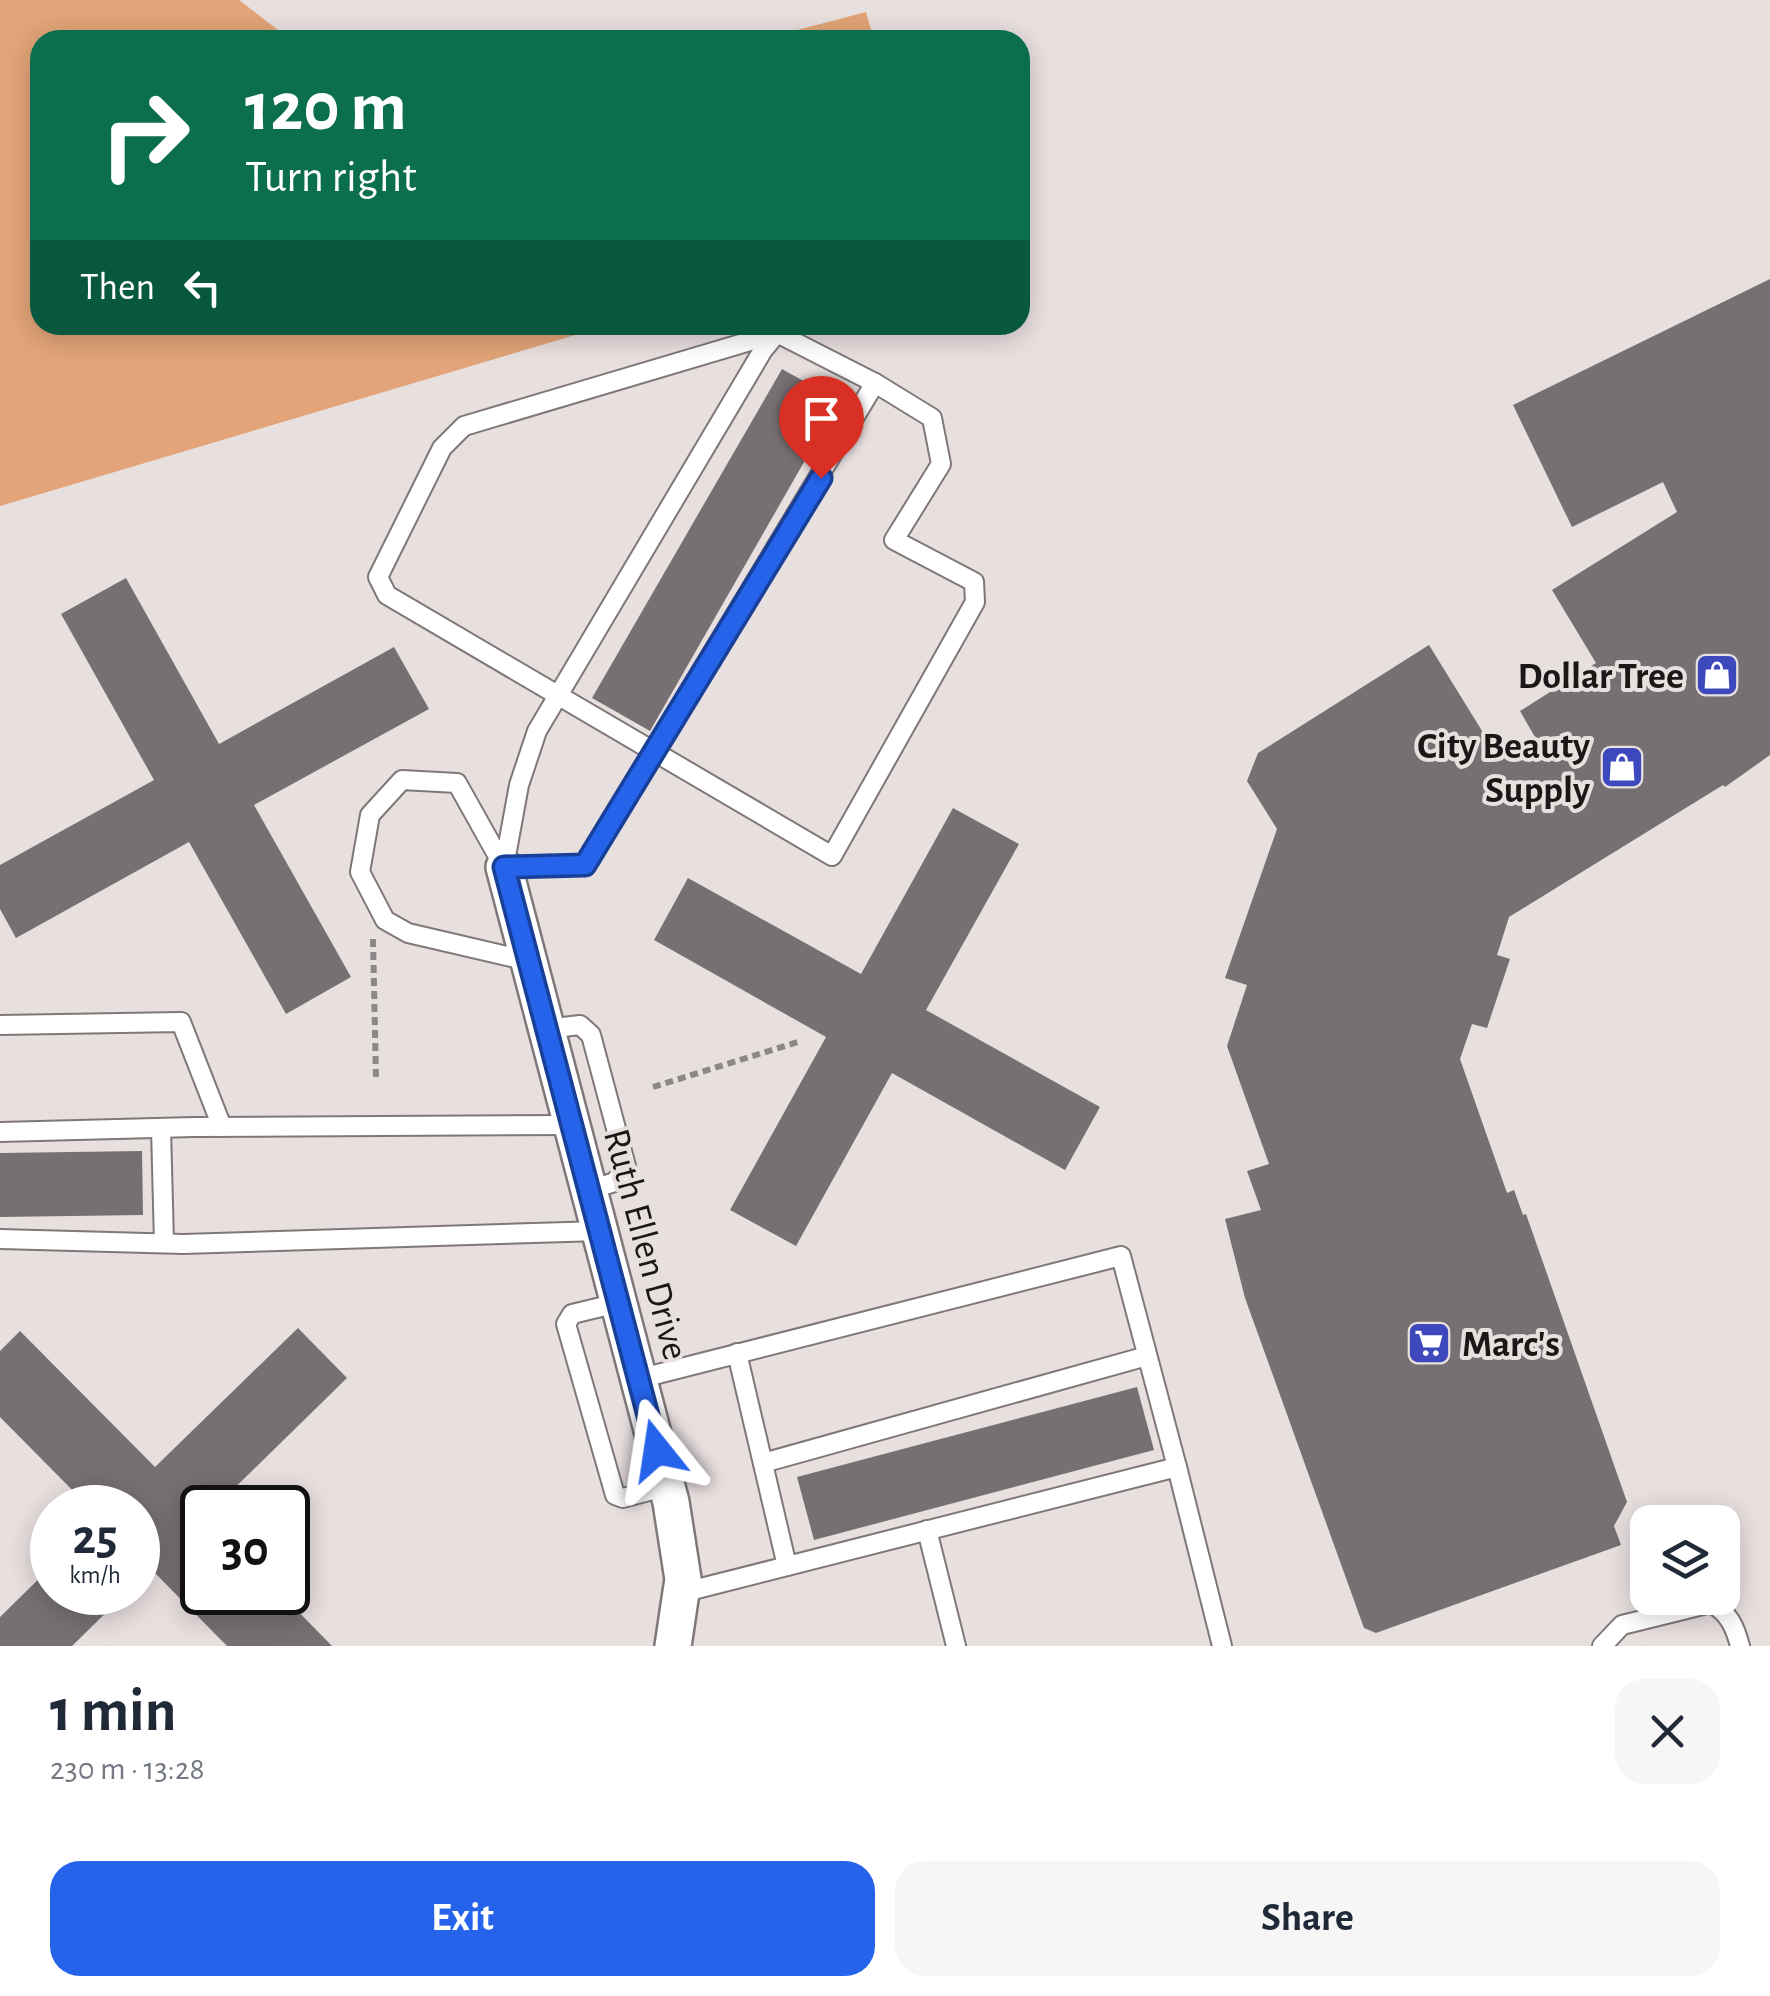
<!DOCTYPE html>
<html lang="en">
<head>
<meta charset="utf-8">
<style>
	body { margin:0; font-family:"Alegreya Sans",sans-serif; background:#f6f6f7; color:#1f2937; height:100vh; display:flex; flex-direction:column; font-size:38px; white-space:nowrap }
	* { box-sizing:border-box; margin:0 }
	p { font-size:32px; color:#747a83 }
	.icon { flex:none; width:55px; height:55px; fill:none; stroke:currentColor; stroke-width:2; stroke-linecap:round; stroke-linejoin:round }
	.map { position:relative; height:1646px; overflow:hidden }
	.sheet { display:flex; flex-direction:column; background:#fff; flex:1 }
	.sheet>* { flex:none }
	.top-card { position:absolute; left:30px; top:30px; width:1000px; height:305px; border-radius:30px; box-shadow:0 5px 25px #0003; background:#0b6e4f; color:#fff; overflow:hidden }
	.buttons { position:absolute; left:1630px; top:1505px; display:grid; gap:20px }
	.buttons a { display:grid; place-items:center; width:110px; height:110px; border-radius:20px; background:#fff; box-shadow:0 5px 25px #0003; font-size:50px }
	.speed { position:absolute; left:30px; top:1485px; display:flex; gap:20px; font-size:50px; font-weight:700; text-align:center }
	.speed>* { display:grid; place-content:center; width:130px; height:130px; border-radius:50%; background:#fff; box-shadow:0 5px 25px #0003; line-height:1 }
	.speed small { font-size:25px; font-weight:400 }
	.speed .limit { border:5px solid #111; border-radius:15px; background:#fff; color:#111 }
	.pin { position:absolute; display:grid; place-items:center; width:85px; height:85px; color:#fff; margin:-102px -42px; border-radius:50% 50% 50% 0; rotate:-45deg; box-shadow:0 0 10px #0007 }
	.pin .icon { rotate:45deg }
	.me { position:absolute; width:110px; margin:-55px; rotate:345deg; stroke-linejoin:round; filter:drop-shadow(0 0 8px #0008) }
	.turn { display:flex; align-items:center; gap:35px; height:210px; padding:0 50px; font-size:45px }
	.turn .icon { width:130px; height:130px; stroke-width:2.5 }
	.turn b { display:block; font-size:70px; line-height:85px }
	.then { display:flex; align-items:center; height:95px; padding:0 50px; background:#0003; gap:20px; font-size:38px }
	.round { display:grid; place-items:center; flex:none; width:105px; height:105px; border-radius:30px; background:#f6f6f7 }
	.overview { display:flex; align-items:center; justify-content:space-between; height:170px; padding:0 50px }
	h1 { font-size:60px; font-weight:600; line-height:75px }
	.cta { display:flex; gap:20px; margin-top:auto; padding:20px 50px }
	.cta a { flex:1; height:115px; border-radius:30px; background:#2563eb; color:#fff; font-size:40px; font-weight:600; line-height:115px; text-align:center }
	.cta a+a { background:#f6f6f7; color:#1f2937 }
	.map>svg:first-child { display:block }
	.forest { fill:#e2a478 }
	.building { fill:#777072 }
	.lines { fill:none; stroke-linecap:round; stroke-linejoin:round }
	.service-casing { stroke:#7f7778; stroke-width:22 }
	.minor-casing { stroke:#7f7778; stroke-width:40 }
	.path { stroke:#8d8787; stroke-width:6; stroke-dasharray:8 5; stroke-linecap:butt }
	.service { stroke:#fff; stroke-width:18 }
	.minor { stroke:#fff; stroke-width:35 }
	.route-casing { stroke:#184099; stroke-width:25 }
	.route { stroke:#2563eb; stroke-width:18 }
	.labels { text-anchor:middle; stroke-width:8; stroke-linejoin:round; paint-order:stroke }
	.poi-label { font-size:38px; font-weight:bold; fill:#1a1717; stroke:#e8dfdf; text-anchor:end }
	.street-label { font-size:38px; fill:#1a1717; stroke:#e8dfdf }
</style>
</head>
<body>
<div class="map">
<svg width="1770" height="1646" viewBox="0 0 1770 1646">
	<rect width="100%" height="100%" fill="#e8dfdf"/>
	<g class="forest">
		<polygon points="0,0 239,0 291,40 40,40 40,325 609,325 0,506"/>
		<polygon points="866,12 874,40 759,40"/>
	</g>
	<g class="building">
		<polygon points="1770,279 1770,755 1725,787 1723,785 1509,917 1497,955 1510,959 1487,1028 1472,1024 1460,1059 1507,1193 1514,1190 1523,1215 1526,1214 1627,1502 1614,1526 1621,1545 1376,1633 1364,1628 1245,1298 1225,1219 1261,1210 1247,1171 1269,1164 1227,1046 1247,985 1225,978 1277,829 1247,781 1258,753 1429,645 1500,760 1535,737 1520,711 1596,663 1552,590 1677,512 1663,482 1572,527 1513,405"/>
		<polygon points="782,369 839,401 650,731 592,698"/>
		<polygon points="126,578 219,744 394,647 429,709 254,805 351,977 286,1014 189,842 16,938 0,909 0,865 154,780 61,614"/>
		<polygon points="953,808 1019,844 926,1010 1100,1107 1065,1170 892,1073 796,1246 730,1210 826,1037 654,940 688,878 861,974"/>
		<polygon points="142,1151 143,1215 0,1217 0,1153"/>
		<polygon points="298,1328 347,1378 214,1508 202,1508 202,1592 279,1592 332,1646 227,1646 151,1569 138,1582 138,1508 90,1508 0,1417 0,1351 20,1331 155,1467"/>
		<polygon points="1137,1387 1154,1450 814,1540 797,1477"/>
		<polygon points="52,1566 52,1592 127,1592 72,1646 0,1646 0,1617"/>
	</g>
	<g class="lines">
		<g class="service-casing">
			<g id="service">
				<polyline points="777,333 464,426 442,448 378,577 387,595 832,856 975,602 974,582 894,540 941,464 932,418 875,383"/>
				<polyline points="504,867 585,865 875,383 777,333 763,350 537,731 519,785 504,867 457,783 402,780 370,815 360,872 385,920 408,933 528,961"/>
				<polyline points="0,1025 181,1022 222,1127"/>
				<polyline points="546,1029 580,1025 591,1035 626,1166 615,1182 589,1190"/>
				<polyline points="161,1128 164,1243"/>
				<polyline points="0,1132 194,1127 572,1125"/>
				<polyline points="0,1239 183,1244 600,1231"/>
				<polyline points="618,1303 572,1314 566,1324 615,1495 623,1498 667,1486"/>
				<polyline points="737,1353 787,1566"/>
				<polyline points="638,1379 1121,1256 1177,1467 681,1593"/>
				<polyline points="763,1463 1147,1356"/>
				<polyline points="1177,1467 1222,1646"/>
				<polyline points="927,1530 956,1646"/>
				<path d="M 1602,1646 L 1622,1625 L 1711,1603 C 1729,1613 1735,1627 1740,1646"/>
			</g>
		</g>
		<g class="minor-casing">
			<polyline id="minor" points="504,867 671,1502 683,1579 673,1646"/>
		</g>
		<g class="path">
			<polyline points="373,939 376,1078"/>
			<polyline points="653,1087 801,1041"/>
		</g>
		<use href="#service" class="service"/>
		<use href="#minor" class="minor"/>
	</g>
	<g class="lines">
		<g class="route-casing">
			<polyline id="route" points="657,1450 504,867 585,865 821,478"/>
		</g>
		<use href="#route" class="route"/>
	</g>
	<defs>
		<g id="shop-square" transform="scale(2.25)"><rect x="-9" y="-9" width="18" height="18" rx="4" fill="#3d48bc" stroke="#e8dfdf"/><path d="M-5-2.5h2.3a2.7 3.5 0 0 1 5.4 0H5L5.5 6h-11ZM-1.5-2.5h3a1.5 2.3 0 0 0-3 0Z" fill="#fff"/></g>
		<g id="supermarket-square" transform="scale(2.25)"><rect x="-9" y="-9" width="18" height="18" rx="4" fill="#3d48bc" stroke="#e8dfdf"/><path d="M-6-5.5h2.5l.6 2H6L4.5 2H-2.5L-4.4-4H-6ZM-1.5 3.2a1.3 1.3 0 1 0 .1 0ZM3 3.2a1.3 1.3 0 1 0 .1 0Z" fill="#fff"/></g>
	</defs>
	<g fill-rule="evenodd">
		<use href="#shop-square" x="1717" y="675"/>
		<use href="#shop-square" x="1622" y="767"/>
		<use href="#supermarket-square" x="1429" y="1343"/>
	</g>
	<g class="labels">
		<g class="poi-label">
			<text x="1684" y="688">Dollar Tree</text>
			<text x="1590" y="758">City Beauty<tspan x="1590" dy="44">Supply</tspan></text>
			<text x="1462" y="1356" text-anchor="start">Marc's</text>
		</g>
		<g class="street-label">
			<text transform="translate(647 1244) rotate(75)" y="13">Ruth Ellen Drive</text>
		</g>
	</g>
</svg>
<div class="buttons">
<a><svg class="icon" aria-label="layers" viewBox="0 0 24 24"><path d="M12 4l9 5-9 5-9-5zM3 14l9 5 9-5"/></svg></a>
</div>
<div class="speed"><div>25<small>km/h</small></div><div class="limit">30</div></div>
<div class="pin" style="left:821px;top:478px;background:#d93025"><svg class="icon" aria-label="arrive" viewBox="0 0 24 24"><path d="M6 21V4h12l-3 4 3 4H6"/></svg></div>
<svg class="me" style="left:657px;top:1450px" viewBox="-20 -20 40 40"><path d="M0-17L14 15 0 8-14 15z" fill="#2563eb" stroke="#fff" stroke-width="4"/></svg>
<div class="top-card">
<div class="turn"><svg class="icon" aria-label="right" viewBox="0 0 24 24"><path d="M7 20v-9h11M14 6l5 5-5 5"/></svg><div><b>120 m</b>Turn right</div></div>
<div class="then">Then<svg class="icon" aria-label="left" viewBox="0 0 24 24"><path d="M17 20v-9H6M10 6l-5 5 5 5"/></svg></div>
</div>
</div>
<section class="sheet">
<div class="overview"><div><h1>1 min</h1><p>230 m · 13:28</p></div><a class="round"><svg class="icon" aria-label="close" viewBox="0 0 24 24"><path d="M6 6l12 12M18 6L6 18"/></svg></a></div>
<div class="cta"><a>Exit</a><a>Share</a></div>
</section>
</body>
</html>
